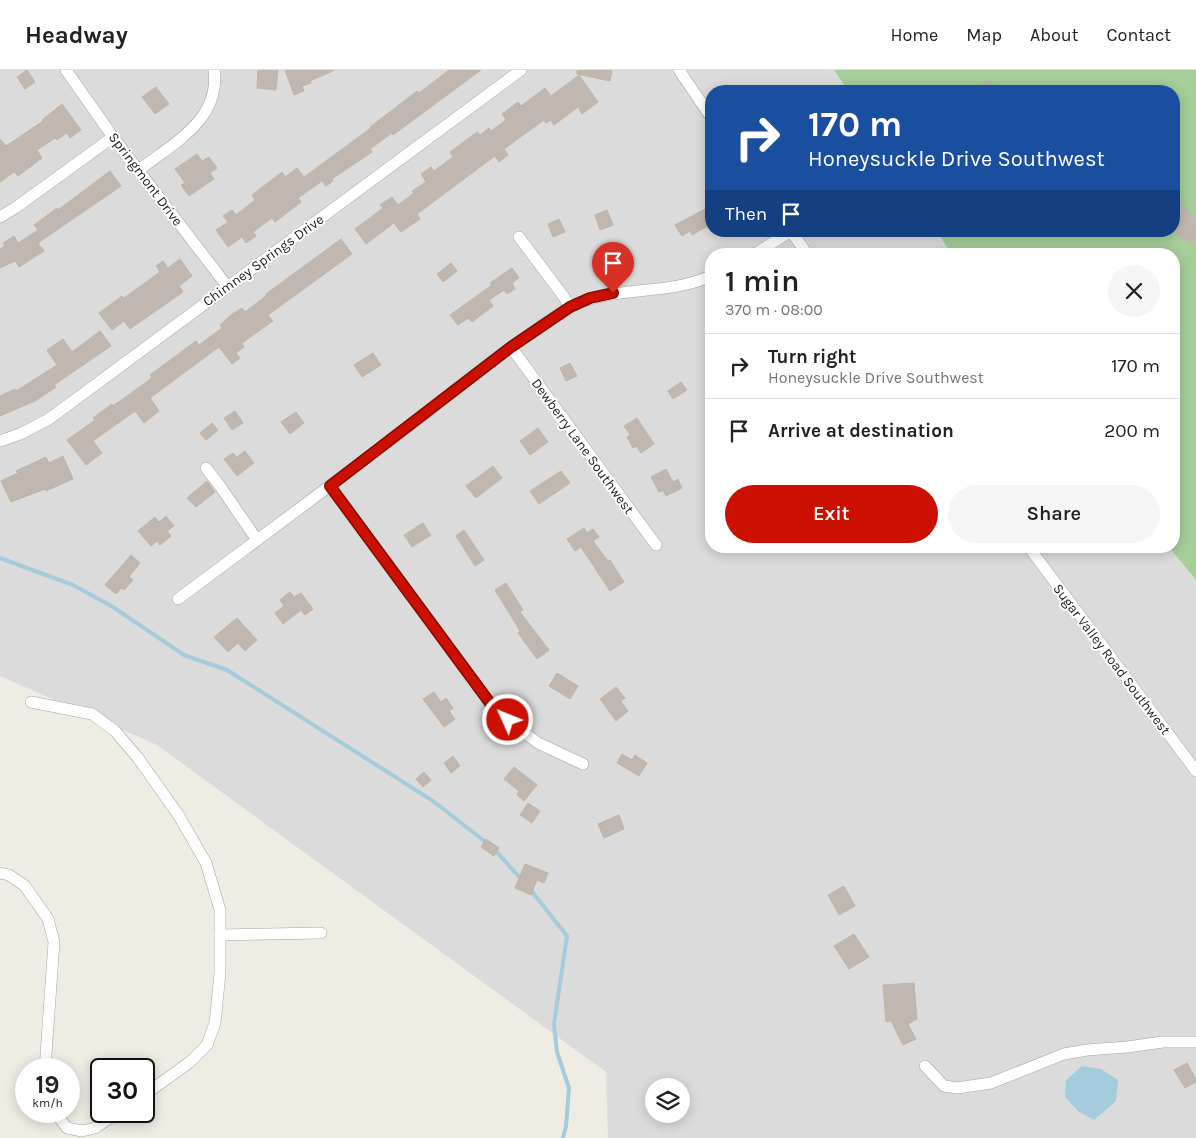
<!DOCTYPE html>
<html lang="en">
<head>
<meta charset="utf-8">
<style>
	body { margin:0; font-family:Karla,sans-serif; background:#f6f6f6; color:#222; height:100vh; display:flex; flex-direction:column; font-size:19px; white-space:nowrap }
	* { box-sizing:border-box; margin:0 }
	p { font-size:16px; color:#767676 }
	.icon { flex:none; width:28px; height:28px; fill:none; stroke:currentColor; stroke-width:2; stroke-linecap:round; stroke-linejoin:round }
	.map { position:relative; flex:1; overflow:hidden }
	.panel { position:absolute; left:705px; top:178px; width:475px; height:305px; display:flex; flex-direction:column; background:#fff; border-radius:20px; box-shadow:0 2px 12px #0003 }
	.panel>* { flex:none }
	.top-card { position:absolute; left:705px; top:15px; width:475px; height:152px; border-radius:20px; box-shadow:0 2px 12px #0003; background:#1a4fa0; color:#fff; overflow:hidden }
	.controls { position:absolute; left:645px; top:1008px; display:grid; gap:10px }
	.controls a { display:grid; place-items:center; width:45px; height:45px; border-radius:50%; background:#fff; box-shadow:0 2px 12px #0003; font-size:25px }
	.speed { position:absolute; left:15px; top:988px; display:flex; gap:10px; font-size:25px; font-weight:700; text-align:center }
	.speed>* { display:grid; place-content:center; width:65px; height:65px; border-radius:50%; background:#fff; box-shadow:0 2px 12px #0003; line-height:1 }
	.speed small { font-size:12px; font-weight:400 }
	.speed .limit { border:2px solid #111; border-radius:8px; background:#fff; color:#111 }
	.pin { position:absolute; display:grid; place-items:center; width:42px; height:42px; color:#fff; margin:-51px -21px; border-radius:50% 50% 50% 0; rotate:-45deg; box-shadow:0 0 5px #0007 }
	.pin .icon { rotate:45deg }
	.me { position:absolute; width:55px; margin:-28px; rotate:314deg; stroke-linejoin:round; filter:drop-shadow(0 0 4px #0008) }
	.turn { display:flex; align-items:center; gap:18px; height:105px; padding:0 20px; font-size:22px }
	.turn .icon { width:65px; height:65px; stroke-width:2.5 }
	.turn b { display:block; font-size:35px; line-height:42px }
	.then { display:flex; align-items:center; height:48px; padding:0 20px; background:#0003; gap:10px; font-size:19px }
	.round { display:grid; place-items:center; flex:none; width:52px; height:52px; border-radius:26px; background:#f6f6f6 }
	.overview { display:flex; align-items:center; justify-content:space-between; height:85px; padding:0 20px }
	h1 { font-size:30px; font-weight:600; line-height:38px }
	.cta { display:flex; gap:10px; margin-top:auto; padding:10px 20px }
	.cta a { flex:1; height:58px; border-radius:30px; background:#cb0f01; color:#fff; font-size:20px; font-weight:600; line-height:58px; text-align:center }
	.cta a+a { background:#f6f6f6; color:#222 }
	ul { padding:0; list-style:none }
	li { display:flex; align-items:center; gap:15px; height:65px; padding:0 20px; border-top:1px solid #e0e0e0 }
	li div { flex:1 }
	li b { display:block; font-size:19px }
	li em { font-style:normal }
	header { display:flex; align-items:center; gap:30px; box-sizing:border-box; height:70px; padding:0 25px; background:#fff; border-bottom:1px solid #e0e0e0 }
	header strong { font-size:24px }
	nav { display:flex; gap:28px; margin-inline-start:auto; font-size:18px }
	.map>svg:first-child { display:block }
	.residential { fill:#dcdbdb; fill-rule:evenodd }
	.forest { fill:#a5ce99 }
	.water { fill:#a4ccdd }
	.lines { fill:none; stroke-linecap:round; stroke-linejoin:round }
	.stream { stroke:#a4ccdd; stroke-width:4 }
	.building { fill:#c0b8b0; stroke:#c0b4a6 }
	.minor-casing { stroke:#a5a5a5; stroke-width:12 }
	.minor { stroke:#fff; stroke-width:11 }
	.route-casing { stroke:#840a01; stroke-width:12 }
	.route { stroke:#cb0f01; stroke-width:9 }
	.labels { text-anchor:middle; stroke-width:4; stroke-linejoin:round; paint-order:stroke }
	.street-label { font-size:14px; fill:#1e1e1e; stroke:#fff }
</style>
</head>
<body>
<header>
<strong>Headway</strong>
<nav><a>Home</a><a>Map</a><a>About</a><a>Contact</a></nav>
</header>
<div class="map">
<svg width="1196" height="1068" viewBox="0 0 1196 1068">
	<rect width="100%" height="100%" fill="#efece4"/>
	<path class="residential" d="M 0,0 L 834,0 L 848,21 L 711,21 L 711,161 L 937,161 L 951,184 L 711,184 L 711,476 L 1168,476 L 1196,510 L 1196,1068 L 608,1068 L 606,1002 L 157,675 L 0,606 ZM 654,1016 L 681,1016 L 681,1044 L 654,1044 Z"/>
	<polygon class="forest" points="834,0 1196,0 1196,510 1168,476 1174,476 1174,184 951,184 937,161 1174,161 1174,21 848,21"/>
	<polygon class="water" points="1082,996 1101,999 1118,1010 1116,1031 1094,1050 1078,1041 1065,1027 1066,1010"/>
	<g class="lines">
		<g class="stream">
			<polyline points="0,488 73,515 113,537 184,585 227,600 433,731 488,774"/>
			<polyline points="495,780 522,810"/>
			<polyline points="530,819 567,866 554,954 557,982 569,1018 566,1056 563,1068"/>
		</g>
	</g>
	<g class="building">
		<polygon points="27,0 35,12 25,19 17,7"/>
		<polygon points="258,0 278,0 276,20 257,18"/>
		<polygon points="285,0 335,0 310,11 311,13 302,16 304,21 294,25"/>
		<polygon points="449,0 481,0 393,65 392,63 370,79 372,82 332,109 333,111 326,116 322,111 298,128 301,132 275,152 272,148 253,162 256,166 246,173 242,167 228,177 216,160 228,152 223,146 232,140 236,145 255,130 252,125 282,102 285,107 297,98 304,107 371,58 370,57 399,35 417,21 419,23"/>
		<polygon points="577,0 612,0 610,11 577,4"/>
		<polygon points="579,5 598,32 582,44 578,37 554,55 551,50 546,53 544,50 504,79 508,85 499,92 495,86 417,144 420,149 401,162 394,153 366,174 355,159 383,138 380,135 392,127 398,135 414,123 412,121 426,112 421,104 431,97 434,101 453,87 450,82 477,62 480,65 489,58 491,61 506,50 502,44 518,32 521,36 545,18 551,26"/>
		<polygon points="989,10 997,21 974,21"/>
		<polygon points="156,17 169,34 155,44 142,27"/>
		<polygon points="62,34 81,60 70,68 67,63 57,70 55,68 37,80 42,88 18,106 14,102 0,112 0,69 6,76 43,51 42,50"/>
		<polygon points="197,84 202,91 209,87 217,98 210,103 214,109 189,126 181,115 185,113 175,99"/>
		<polygon points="110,101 121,116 38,173 44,181 19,197 15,191 0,198 0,179 5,176 3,173 14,166 18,173 38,160 34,155 57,138 58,140"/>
		<polygon points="1181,132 1196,151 1196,169 1190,174 1185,168 1182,170 1174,159 1174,137"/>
		<polygon points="711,136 711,154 692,165 690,161 682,166 675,155"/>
		<polygon points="607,140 613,155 600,160 595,145"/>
		<polygon points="559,149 565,162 553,167 548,154"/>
		<polygon points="341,169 352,184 268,245 273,251 242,273 244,277 236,283 240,288 232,294 219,277 150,328 159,341 144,353 135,341 93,371 102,383 86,395 67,370 95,350 93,348 112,334 113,336 152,308 150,305 196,271 199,275 222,258 220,255 231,245 242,238 245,242 267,225 266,224"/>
		<polygon points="180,189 192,206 179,216 183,222 130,259 124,251 112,260 99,243 122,226 124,228 160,202 156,196 163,191 168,198"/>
		<polygon points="451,193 457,201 443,212 437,204"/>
		<polygon points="512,198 519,208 512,213 515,219 507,224 504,220 489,230 493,236 472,252 468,248 458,255 450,245 492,215 490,213"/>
		<polygon points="100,261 111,276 54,315 56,317 35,331 0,346 0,326 15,319 16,321 57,295 47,280 63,269 72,282"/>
		<polygon points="373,283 381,295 362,307 354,295"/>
		<polygon points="570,293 577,306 566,311 560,298"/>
		<polygon points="681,312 687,320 673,329 668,321"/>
		<polygon points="235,341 243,353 232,360 224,348"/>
		<polygon points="296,342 304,353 290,364 281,352"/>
		<polygon points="637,348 654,374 641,383 636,376 633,378 627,367 630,365 624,356"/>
		<polygon points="212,353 218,360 206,370 200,363"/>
		<polygon points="538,358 548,372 530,385 520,371"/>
		<polygon points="245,381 254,393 237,406 224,389 233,383 237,387"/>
		<polygon points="63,386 73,409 46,421 45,419 11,432 1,411 18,403 16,401 46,387 49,393"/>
		<polygon points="493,396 502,408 476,428 466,416"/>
		<polygon points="666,399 673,412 678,409 682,418 666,426 663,420 659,422 651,407"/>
		<polygon points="561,401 570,413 539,434 530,421"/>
		<polygon points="207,411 215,422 196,437 187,428"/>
		<polygon points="166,446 174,456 167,461 171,466 160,475 157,471 151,476 138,461 155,447 159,452"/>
		<polygon points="423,453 431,465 412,477 404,465"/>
		<polygon points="584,458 587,463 593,459 599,467 593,471 608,491 610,490 624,512 610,521 581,477 575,481 567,469"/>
		<polygon points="464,460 484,490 475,496 456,466"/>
		<polygon points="131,485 140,493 129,507 133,510 124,520 121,518 116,524 105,515"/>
		<polygon points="506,513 523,540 520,542 549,580 537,589 518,563 520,561 495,520"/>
		<polygon points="290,522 294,527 301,523 313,539 305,545 301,540 283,554 275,543 284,536 280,530"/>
		<polygon points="237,548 257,570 245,581 238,573 228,582 214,567"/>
		<polygon points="557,603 578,616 570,629 549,616"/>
		<polygon points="616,617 625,628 621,631 628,641 616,651 600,629"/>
		<polygon points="434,622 441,632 446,628 453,638 449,641 455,649 444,657 423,629"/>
		<polygon points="622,684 632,690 635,685 647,693 639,706 617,693"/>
		<polygon points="453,686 460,696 451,703 444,693"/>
		<polygon points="514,697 537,715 524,731 517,725 519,721 504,709"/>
		<polygon points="424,702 431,710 423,717 416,709"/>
		<polygon points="528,733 540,741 532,753 520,745"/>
		<polygon points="619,745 624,759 604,768 598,754"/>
		<polygon points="486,769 499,778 494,786 481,777"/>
		<polygon points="525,794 548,803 544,813 537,810 531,825 515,818"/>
		<polygon points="844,816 855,836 839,845 828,825"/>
		<polygon points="854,864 869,887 849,899 834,876"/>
		<polygon points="914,913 917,949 908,954 916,969 903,975 891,951 886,952 883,915"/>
		<polygon points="1187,993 1196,1009 1196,1012 1185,1018 1174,1000"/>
	</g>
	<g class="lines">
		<g class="minor-casing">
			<g id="minor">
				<polyline points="66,0 113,67 227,216"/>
				<polyline points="679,0 711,47"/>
				<path d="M 139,100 C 172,74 221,50 214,0"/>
				<polyline points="0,147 15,138 113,67"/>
				<polyline points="791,161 807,184"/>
				<polyline points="519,167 564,227 570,237"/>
				<polyline points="755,184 791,161"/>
				<polyline points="511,277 656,475"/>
				<polyline points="0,371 20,364 49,349 521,0"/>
				<polyline points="206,398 220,416 257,470"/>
				<polyline points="330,416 490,633 508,650 538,673 583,694"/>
				<polyline points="1028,476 1196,701"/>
				<path d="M 178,529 C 261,467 344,406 426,343 C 462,314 499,285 537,259 C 549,251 560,242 572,236 C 616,215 667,226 711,206"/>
				<polyline points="31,632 92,644 115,661 138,688 179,746 206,793 220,840 220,903 215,953 207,975 190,992 144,1025"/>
				<polyline points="0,803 9,805 25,816 48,849 54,872 45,999"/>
				<polyline points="220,865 321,863"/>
				<polyline points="925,996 944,1016 957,1018 991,1013 1064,984 1087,980 1127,977 1163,972 1196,972"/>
				<polyline points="54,1041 67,1058 82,1061 95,1058 120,1041"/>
			</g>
		</g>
		<use href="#minor" class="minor"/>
	</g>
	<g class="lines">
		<g class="route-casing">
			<polyline id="route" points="508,650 490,633 330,416 511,277 570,237 590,228 613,223"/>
		</g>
		<use href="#route" class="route"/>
	</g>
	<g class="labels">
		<g class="street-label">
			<text transform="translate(146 109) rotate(53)" y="5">Springmont Drive</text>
			<text transform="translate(263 190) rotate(-36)" y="5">Chimney Springs Drive</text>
			<text transform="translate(583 376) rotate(54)" y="5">Dewberry Lane Southwest</text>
			<text transform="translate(1112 589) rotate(53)" y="5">Sugar Valley Road Southwest</text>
		</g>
	</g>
</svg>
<div class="controls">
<a><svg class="icon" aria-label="layers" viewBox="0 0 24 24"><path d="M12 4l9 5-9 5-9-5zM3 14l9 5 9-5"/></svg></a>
</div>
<div class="speed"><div>19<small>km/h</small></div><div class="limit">30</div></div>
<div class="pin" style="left:613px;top:223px;background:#d93025"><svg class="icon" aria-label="arrive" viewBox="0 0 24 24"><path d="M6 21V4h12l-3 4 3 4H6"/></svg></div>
<svg class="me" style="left:508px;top:650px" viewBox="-20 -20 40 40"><circle r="17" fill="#cb0f01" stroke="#fff" stroke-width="3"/><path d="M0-11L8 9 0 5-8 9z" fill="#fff"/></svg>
<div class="top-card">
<div class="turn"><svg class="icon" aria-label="right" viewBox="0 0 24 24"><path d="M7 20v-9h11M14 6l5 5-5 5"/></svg><div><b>170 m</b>Honeysuckle Drive Southwest</div></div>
<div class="then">Then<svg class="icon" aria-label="arrive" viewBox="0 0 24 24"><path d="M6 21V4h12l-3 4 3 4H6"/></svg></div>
</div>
<section class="panel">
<div class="overview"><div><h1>1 min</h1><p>370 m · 08:00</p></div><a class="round"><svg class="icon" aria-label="close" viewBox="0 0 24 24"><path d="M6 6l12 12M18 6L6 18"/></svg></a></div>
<ul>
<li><svg class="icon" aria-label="right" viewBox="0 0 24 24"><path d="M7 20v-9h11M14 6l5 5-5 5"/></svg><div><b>Turn right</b><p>Honeysuckle Drive Southwest</p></div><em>170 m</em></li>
<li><svg class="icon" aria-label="arrive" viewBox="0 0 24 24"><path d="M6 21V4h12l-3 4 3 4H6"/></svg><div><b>Arrive at destination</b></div><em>200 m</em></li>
</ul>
<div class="cta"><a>Exit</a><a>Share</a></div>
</section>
</div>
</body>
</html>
